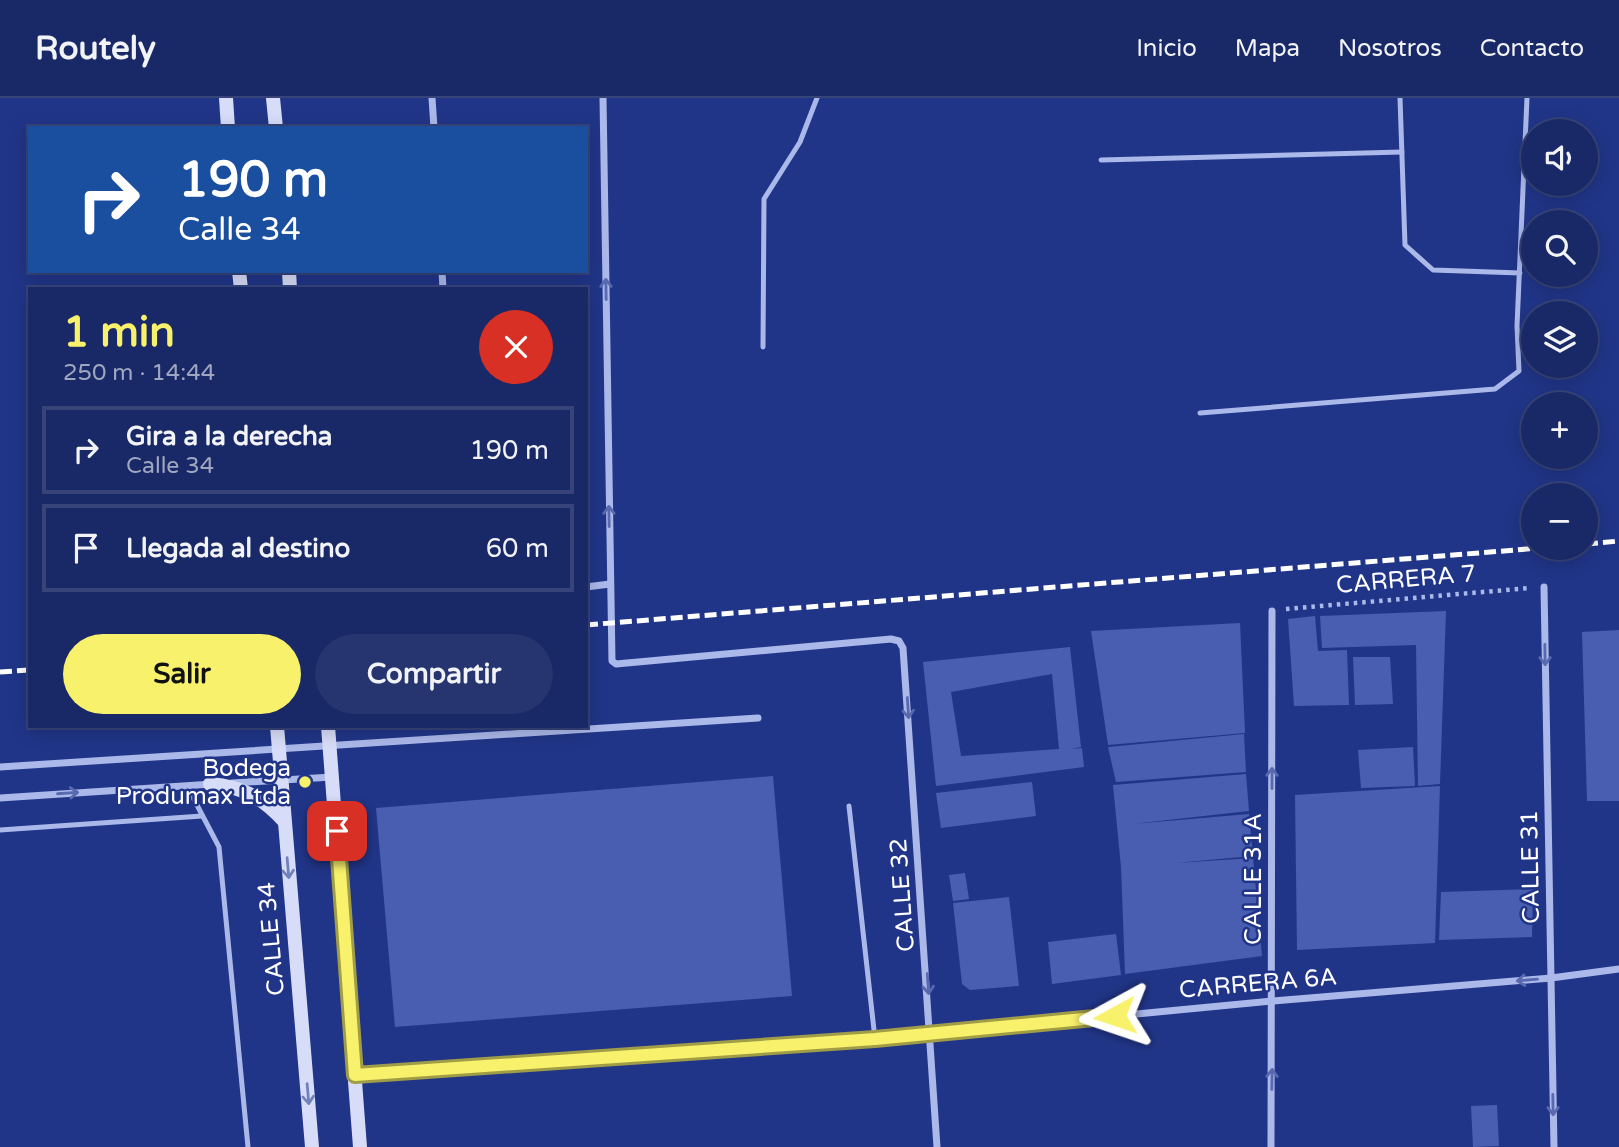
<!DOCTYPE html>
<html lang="es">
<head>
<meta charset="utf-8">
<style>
	body { margin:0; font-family:"Varela Round",sans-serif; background:#26346f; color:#f1f3f6; height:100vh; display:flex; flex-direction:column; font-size:26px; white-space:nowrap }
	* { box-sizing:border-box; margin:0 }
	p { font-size:23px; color:#9fa6bf }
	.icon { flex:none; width:38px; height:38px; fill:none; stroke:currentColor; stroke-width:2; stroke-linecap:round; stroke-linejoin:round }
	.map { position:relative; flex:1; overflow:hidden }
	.sheet { position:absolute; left:28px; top:189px; width:560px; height:441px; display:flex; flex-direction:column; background:#192866; border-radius:0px; box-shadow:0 4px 18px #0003,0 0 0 2px #37447a }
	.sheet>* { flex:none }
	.hud { position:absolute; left:28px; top:28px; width:560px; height:147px; border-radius:0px; box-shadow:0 4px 18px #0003,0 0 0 2px #37447a; background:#1a4fa0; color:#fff; overflow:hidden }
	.fabs { position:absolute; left:1521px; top:21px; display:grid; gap:14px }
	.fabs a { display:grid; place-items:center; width:77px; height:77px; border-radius:50%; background:#192866; box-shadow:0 4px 18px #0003,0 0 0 2px #37447a; font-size:35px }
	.pin { position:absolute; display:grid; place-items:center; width:60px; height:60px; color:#fff; margin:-30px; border-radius:14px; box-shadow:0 4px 10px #0006 }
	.me { position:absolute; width:77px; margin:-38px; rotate:265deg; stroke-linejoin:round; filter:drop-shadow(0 0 5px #0008) }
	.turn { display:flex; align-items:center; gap:24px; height:147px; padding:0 35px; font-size:32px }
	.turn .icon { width:91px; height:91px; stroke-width:2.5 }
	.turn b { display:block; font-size:49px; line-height:60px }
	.round { display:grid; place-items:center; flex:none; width:74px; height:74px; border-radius:37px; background:#26346f }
	.headline { display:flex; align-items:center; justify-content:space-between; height:119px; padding:0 35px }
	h1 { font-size:42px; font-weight:800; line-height:52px; color:#f7f16c }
	.button { display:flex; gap:14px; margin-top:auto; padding:14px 35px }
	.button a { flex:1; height:80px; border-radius:42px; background:#f7f16c; color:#111; font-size:28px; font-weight:800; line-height:80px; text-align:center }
	.button a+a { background:#26346f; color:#f1f3f6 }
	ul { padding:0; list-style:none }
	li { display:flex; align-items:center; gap:21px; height:88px; margin:0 14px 10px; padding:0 21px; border:4px solid #37447a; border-radius:0px }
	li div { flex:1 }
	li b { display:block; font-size:26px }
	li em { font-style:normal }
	header { display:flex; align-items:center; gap:42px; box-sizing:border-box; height:98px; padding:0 35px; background:#192866; border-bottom:2px solid #37447a }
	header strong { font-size:33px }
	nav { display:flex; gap:38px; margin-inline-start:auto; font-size:24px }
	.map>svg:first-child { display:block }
	.building { fill:#495eb0; fill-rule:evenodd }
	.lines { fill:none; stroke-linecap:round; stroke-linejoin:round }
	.path { stroke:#abb8ea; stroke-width:4.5; stroke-dasharray:3.5 5; stroke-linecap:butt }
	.lane { stroke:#abb8ea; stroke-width:5 }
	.street { stroke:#abb8ea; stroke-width:7 }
	.secondary { stroke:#d7ddf8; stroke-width:14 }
	.rail { stroke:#fff; stroke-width:5; stroke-dasharray:12 5; stroke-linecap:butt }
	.oneway { stroke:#5869af }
	.oneway2 { stroke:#7381ba }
	.route-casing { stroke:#a19d46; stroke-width:18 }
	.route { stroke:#f7f16c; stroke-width:12 }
	.poi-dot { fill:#f7f16c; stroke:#213588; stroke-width:2.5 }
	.labels { text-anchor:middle; stroke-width:5; stroke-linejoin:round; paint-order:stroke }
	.street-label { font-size:24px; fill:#fff; stroke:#213588 }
	.poi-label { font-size:24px; fill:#fff; stroke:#213588; text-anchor:end }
</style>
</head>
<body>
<header>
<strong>Routely</strong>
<nav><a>Inicio</a><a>Mapa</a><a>Nosotros</a><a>Contacto</a></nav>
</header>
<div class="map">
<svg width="1619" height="1049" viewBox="0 0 1619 1049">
	<rect width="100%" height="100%" fill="#213588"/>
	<g class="building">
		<polygon points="1446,513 1440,686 1418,688 1416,547 1322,550 1320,518"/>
		<polygon points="1315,518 1318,553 1347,552 1349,607 1294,608 1288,521"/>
		<polygon points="1240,525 1245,635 1108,647 1091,533"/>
		<polygon points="1619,532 1619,703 1587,703 1582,534"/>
		<path d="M 1070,549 L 1081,649 L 1071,651 L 1082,650 L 1084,669 L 936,688 L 923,564 ZM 1052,576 L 1059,651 L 961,658 L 951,594 Z"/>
		<polygon points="1353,559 1390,559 1393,606 1355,607"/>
		<polygon points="1244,636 1246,674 1116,684 1108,649"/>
		<polygon points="1413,649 1415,688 1361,690 1358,652"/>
		<polygon points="1246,676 1249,713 1132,726 1249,716 1253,758 1175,765 1253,760 1262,858 1125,876 1121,769 1113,687"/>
		<polygon points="773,678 792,898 395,929 376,710"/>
		<polygon points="1032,684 1036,718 941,730 936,695"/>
		<polygon points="1440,688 1435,845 1297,852 1295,697"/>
		<polygon points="965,775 969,801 953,803 949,777"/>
		<polygon points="1533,791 1532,839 1439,842 1441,794"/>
		<polygon points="1009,799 1019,888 970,892 962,886 953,805"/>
		<polygon points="1116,836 1121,877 1052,886 1048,844"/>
		<polygon points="1497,1007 1499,1048 1473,1049 1471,1008"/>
	</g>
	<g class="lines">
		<polyline class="path" points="1286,511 1529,490"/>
		<g class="lane">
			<polyline points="1400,0 1405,147 1433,172 1520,175"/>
			<polyline points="1101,62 1402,54"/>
			<polyline points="763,249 764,101 800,44 817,0"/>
			<polyline points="1200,315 1495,291 1519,273 1517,228 1527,0"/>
			<polyline points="187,688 219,749 248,1049"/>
			<polyline points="849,708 875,941"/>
			<polyline points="0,732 202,718"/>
		</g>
		<g class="street">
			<polyline points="432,0 434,30"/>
			<polyline points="603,0 612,563 616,566 891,541 899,543 903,550 937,1049"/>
			<polyline points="442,173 443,191"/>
			<polyline points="586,489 610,486"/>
			<polyline points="1544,489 1554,1049"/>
			<polyline points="0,669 758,620"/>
			<polyline points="232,685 332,679"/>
			<polyline points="0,700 213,686"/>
			<polyline points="355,977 875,941 1273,903 1551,880 1619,871"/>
			<polyline points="1271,1049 1272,513"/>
		</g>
		<g class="secondary">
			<polyline points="226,0 228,30"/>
			<polyline points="273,0 276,30"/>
			<polyline points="239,173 241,191"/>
			<polyline points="289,173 290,191"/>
			<polyline points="277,628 312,1049"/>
			<polyline points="328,628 360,1049"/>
			<path d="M 210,686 C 243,689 262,699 284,723"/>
		</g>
		<g class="rail">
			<polyline points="1586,446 1619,443"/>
			<polyline points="586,527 1540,450"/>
			<polyline points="0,574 30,572"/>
		</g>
	</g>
	<defs><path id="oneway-shaft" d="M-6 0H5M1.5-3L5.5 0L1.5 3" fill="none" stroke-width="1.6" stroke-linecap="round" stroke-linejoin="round" transform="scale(1.75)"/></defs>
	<g class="oneway">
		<use href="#oneway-shaft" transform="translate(606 191) rotate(-91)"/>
		<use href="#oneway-shaft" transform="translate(609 418) rotate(-91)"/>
		<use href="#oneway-shaft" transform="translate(1545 557) rotate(89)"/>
		<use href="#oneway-shaft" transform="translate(908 610) rotate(86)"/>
		<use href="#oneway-shaft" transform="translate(1272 680) rotate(-90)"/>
		<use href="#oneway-shaft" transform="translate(68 695) rotate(-4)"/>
		<use href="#oneway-shaft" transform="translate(1527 882) rotate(175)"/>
		<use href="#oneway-shaft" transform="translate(928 886) rotate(86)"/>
		<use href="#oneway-shaft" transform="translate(1272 981) rotate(-89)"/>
		<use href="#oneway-shaft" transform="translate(1553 1007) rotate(89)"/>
	</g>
	<g class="oneway2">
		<use href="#oneway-shaft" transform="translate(288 770) rotate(85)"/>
		<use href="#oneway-shaft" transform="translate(308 996) rotate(85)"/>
	</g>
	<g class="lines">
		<g class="route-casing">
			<polyline id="route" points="337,733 355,977 875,941 1115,918"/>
		</g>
		<use href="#route" class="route"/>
	</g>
	<circle class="poi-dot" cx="305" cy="684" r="7"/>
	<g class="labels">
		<g class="street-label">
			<text transform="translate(1406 481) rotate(-5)" y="8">CARRERA 7</text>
			<text transform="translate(1530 769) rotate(-91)" y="8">CALLE 31</text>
			<text transform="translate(1253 781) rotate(-90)" y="8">CALLE 31A</text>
			<text transform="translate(902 797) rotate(-94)" y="8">CALLE 32</text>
			<text transform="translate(271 841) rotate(-95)" y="8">CALLE 34</text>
			<text transform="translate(1258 885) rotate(-5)" y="8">CARRERA 6A</text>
		</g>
		<g class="poi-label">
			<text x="291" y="678">Bodega<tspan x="291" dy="28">Produmax Ltda</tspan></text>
		</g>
	</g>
</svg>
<div class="fabs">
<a><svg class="icon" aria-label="sound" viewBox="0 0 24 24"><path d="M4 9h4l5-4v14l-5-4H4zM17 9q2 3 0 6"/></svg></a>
<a><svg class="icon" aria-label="search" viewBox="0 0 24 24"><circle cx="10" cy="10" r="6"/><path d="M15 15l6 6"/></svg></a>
<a><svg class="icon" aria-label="layers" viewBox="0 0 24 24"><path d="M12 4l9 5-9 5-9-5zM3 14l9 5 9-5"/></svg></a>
<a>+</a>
<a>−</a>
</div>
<div class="pin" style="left:337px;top:733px;background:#d93025"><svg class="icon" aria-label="arrive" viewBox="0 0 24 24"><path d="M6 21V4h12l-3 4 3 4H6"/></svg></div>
<svg class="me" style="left:1115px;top:918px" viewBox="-20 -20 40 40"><path d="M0-17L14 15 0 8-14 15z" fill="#f7f16c" stroke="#fff" stroke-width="4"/></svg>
<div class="hud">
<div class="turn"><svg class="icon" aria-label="right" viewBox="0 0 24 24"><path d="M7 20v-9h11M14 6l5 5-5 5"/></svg><div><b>190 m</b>Calle 34</div></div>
</div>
<section class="sheet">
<div class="headline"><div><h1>1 min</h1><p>250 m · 14:44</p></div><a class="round" style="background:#d93025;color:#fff"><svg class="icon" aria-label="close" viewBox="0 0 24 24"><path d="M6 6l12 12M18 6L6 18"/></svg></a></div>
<ul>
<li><svg class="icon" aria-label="right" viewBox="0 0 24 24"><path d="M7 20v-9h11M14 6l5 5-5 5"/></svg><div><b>Gira a la derecha</b><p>Calle 34</p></div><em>190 m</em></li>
<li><svg class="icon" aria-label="arrive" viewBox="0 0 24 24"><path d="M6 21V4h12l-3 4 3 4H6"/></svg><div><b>Llegada al destino</b></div><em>60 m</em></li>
</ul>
<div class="button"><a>Salir</a><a>Compartir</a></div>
</section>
</div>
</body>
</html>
